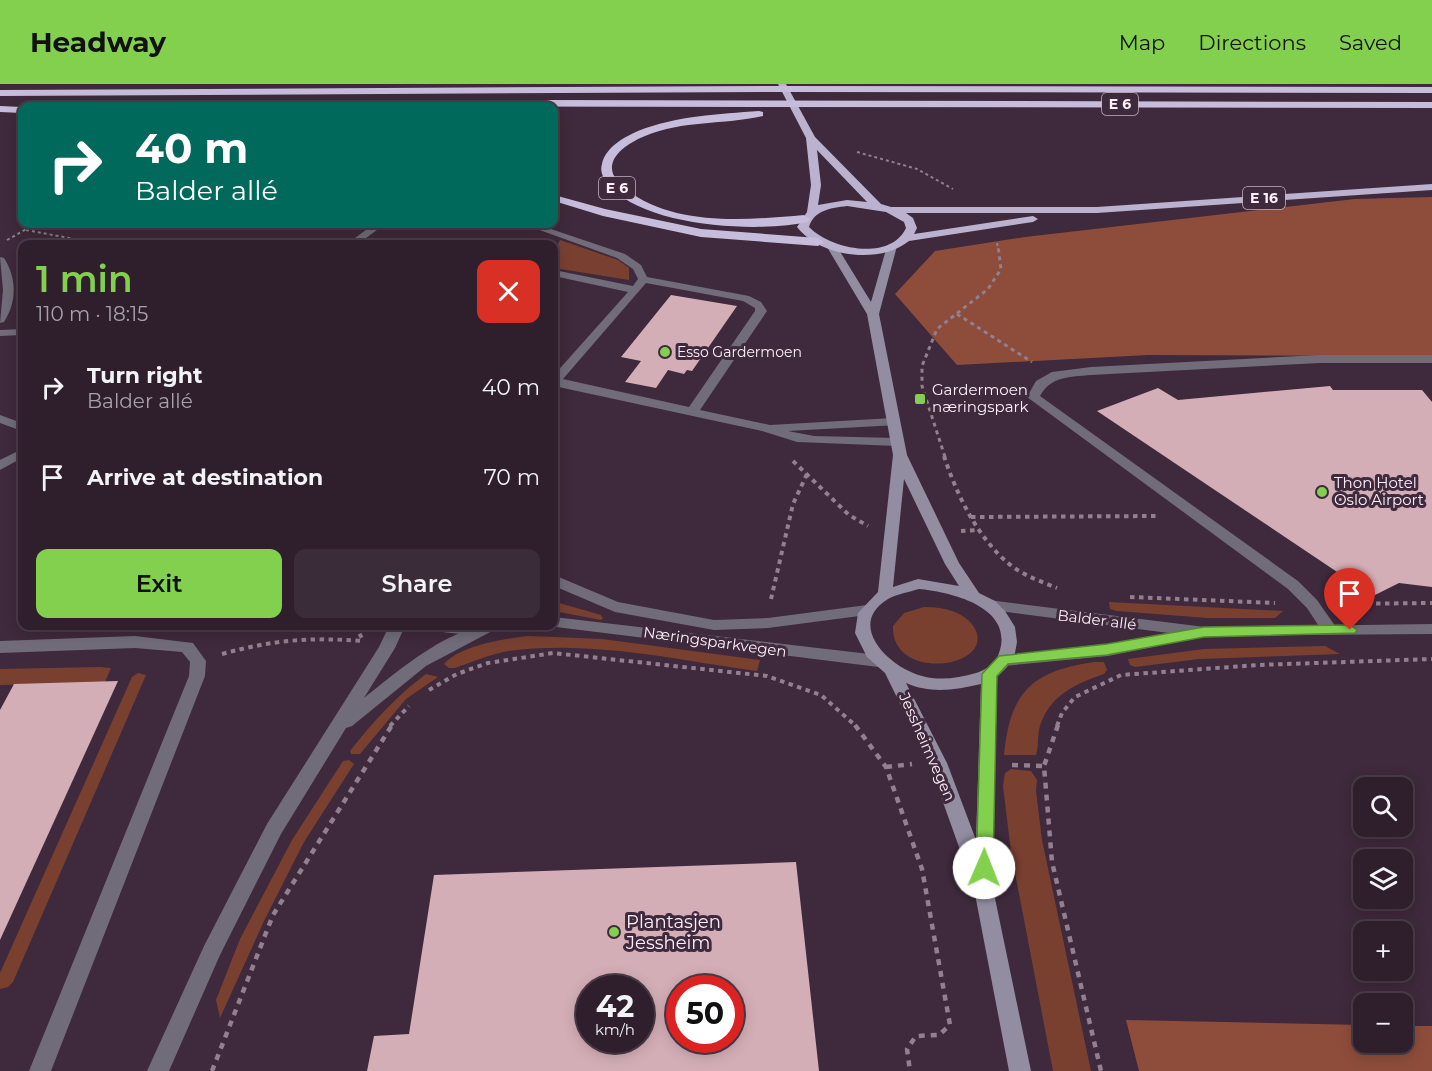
<!DOCTYPE html>
<html lang="en">
<head>
<meta charset="utf-8">
<style>
	body { margin:0; font-family:Montserrat,sans-serif; background:#3b2c39; color:#f1f3f6; height:100vh; display:flex; flex-direction:column; font-size:22px; white-space:nowrap }
	* { box-sizing:border-box; margin:0 }
	p { font-size:20px; color:#a7a2aa }
	.icon { flex:none; width:33px; height:33px; fill:none; stroke:currentColor; stroke-width:2; stroke-linecap:round; stroke-linejoin:round }
	.map { position:relative; flex:1; overflow:hidden }
	.panel { position:absolute; left:18px; top:156px; width:540px; height:390px; display:flex; flex-direction:column; background:#2f1f2d; border-radius:12px; box-shadow:0 3px 15px #0003,0 0 0 2px #4a3d49 }
	.panel>* { flex:none }
	.top-card { position:absolute; left:18px; top:18px; width:540px; height:126px; border-radius:12px; box-shadow:0 3px 15px #0003,0 0 0 2px #4a3d49; background:#00695c; color:#fff; overflow:hidden }
	.buttons { position:absolute; left:1353px; top:693px; display:grid; gap:12px }
	.buttons a { display:grid; place-items:center; width:60px; height:60px; border-radius:12px; background:#2f1f2d; box-shadow:0 3px 15px #0003,0 0 0 2px #4a3d49; font-size:30px }
	.speed { position:absolute; left:576px; top:891px; display:flex; gap:12px; font-size:30px; font-weight:700; text-align:center }
	.speed>* { display:grid; place-content:center; width:78px; height:78px; border-radius:50%; background:#2f1f2d; box-shadow:0 3px 15px #0003,0 0 0 2px #4a3d49; line-height:1 }
	.speed small { font-size:15px; font-weight:400 }
	.speed .limit { border:9px solid #d22; background:#fff; color:#111 }
	.pin { position:absolute; display:grid; place-items:center; width:51px; height:51px; color:#fff; margin:-62px -26px; border-radius:50% 50% 50% 0; rotate:-45deg; box-shadow:0 0 6px #0007 }
	.pin .icon { rotate:45deg }
	.me { position:absolute; width:66px; margin:-33px; rotate:1deg; stroke-linejoin:round; filter:drop-shadow(0 0 4px #0008) }
	.turn { display:flex; align-items:center; gap:21px; height:126px; padding:0 18px; font-size:27px }
	.turn .icon { width:78px; height:78px; stroke-width:2.5 }
	.turn b { display:block; font-size:42px; line-height:51px }
	.round { display:grid; place-items:center; flex:none; width:63px; height:63px; border-radius:12px; background:#3b2c39 }
	.overview { display:flex; align-items:center; justify-content:space-between; height:102px; padding:0 18px }
	h1 { font-size:36px; font-weight:600; line-height:45px; color:#83d04e }
	.cta { display:flex; gap:12px; margin-top:auto; padding:12px 18px }
	.cta a { flex:1; height:69px; border-radius:12px; background:#83d04e; color:#111; font-size:24px; font-weight:600; line-height:69px; text-align:center }
	.cta a+a { background:#3b2c39; color:#f1f3f6 }
	ul { padding:0; list-style:none }
	li { display:flex; align-items:center; gap:18px; height:90px; padding:0 18px }
	li div { flex:1 }
	li b { display:block; font-size:22px }
	li em { font-style:normal }
	header { display:flex; align-items:center; gap:36px; box-sizing:border-box; height:84px; padding:0 30px; background:#83d04e; color:#111 }
	header strong { font-size:28px }
	nav { display:flex; gap:33px; margin-inline-start:auto; font-size:21px }
	.map>svg:first-child { display:block }
	.green { fill:#794030 }
	.forest { fill:#8e4d3a }
	.building { fill:#d4aeb6; fill-rule:evenodd }
	.lines { fill:none; stroke-linecap:round; stroke-linejoin:round }
	.path-far3 { stroke:#927f8f; stroke-width:2; stroke-dasharray:3 3; stroke-linecap:butt }
	.path-far2 { stroke:#927f8f; stroke-width:3; stroke-dasharray:4 4; stroke-linecap:butt }
	.path-far1 { stroke:#927f8f; stroke-width:4; stroke-dasharray:4.5 4.5; stroke-linecap:butt }
	.path { stroke:#927f8f; stroke-width:4.5; stroke-dasharray:6 6; stroke-linecap:butt }
	.service { fill:#706c79; fill-rule:evenodd }
	.minor { fill:#706c79; fill-rule:evenodd }
	.tertiary { fill:#706c79; fill-rule:evenodd }
	.secondary { fill:#938da1; fill-rule:evenodd }
	.trunk { fill:#bab2ce; fill-rule:evenodd }
	.motorway { fill:#c6bddc; fill-rule:evenodd }
	.route { fill:#83d04e; stroke:#558733; stroke-width:1.5 }
	.poi-dot { fill:#83d04e; stroke:#3f293c; stroke-width:2 }
	.labels { text-anchor:middle; stroke-width:6; stroke-linejoin:round; paint-order:stroke }
	.shield { fill:#3f293c; stroke:#c4b3c1; stroke-width:1.5 }
	.shield-label { font-size:14px; font-weight:bold; fill:#fdeefa }
	.far-poi-label { font-size:14px; fill:#fdeefa; stroke:#3f293c; text-anchor:start }
	.poi-label { font-size:15px; fill:#fdeefa; stroke:#3f293c; text-anchor:start }
	.street-label { font-size:15px; fill:#fdeefa; stroke:#3f293c }
	.near-poi-label { font-size:18px; fill:#fdeefa; stroke:#3f293c; text-anchor:start }
</style>
</head>
<body>
<header>
<strong>Headway</strong>
<nav><a>Map</a><a>Directions</a><a>Saved</a></nav>
</header>
<div class="map">
<svg width="1432" height="987" viewBox="0 0 1432 987">
	<rect width="100%" height="100%" fill="#3f293c"/>
	<g class="green">
		<polygon points="560,156 618,176 629,184 629,196 554,184 554,168"/>
		<polygon points="1109,518 1283,527 1275,534 1207,534 1117,527 1110,525"/>
		<polygon points="559,519 601,531 603,534 601,536 554,527 556,520"/>
		<path d="M 924,523 C 941,523 959,526 971,539 C 1006,582 891,602 893,542 L 904,529 Z"/>
		<path d="M 528,552 L 602,555 L 760,576 L 757,587 C 678,576 596,557 516,566 C 496,568 475,577 455,584 L 449,584 L 444,580 C 461,561 504,555 528,552 Z"/>
		<polygon points="1325,562 1340,570 1199,575 1135,583 1130,581 1128,575 1204,565"/>
		<path d="M 1094,578 L 1104,578 L 1107,586 L 1104,590 C 1075,600 1050,611 1040,642 C 1037,651 1039,662 1036,671 L 1004,671 C 1010,608 1032,587 1094,578 Z"/>
		<polygon points="100,583 111,584 105,598 0,601 0,585"/>
		<polygon points="138,589 146,591 13,898 8,903 0,905 0,889 132,593"/>
		<path d="M 426,590 L 438,593 L 406,615 L 360,670 L 351,670 L 350,667 C 373,638 396,612 426,590 Z"/>
		<polygon points="349,676 354,680 304,758 264,837 220,934 216,916 240,855 292,756 343,677"/>
		<polygon points="1011,685 1031,687 1037,696 1036,707 1042,756 1091,987 1053,987 1011,768 1003,702 1005,689"/>
	</g>
	<g class="forest">
		<polygon points="1432,113 1432,272 1148,271 957,281 895,210 935,167 1025,153 1355,115"/>
		<polygon points="1126,936 1363,941 1364,958 1402,958 1403,942 1432,942 1432,987 1139,987"/>
	</g>
	<g class="building">
		<polygon points="671,211 737,222 692,287 687,286 684,290 668,286 656,304 625,298 641,277 621,273"/>
		<polygon points="1330,302 1333,306 1422,306 1432,318 1432,503 1399,499 1373,512 1097,327 1158,304 1178,316"/>
		<polygon points="118,597 0,856 0,626 14,600"/>
		<path d="M 796,778 L 819,987 L 367,987 L 374,952 L 409,950 L 434,791 ZM 590,904 L 640,904 L 640,956 L 590,956 ZM 680,904 L 730,904 L 730,956 L 680,956 Z"/>
	</g>
	<g class="lines">
		<g class="path-far3">
			<polyline points="857,68 917,85 953,105"/>
			<polyline points="26,146 96,159"/>
			<polyline points="7,156 30,143"/>
			<polyline points="997,159 998,164"/>
		</g>
		<g class="path-far2">
			<polyline points="957,230 1032,278"/>
			<polyline points="945,373 922,302 922,282 937,245 988,205 1001,185 998,162"/>
		</g>
		<g class="path-far1">
			<path d="M 944,372 C 956,409 977,453 1008,479 C 1022,491 1040,497 1057,504"/>
			<polyline points="793,377 849,431 868,442"/>
			<polyline points="971,433 1158,432"/>
			<polyline points="961,447 979,446"/>
			<polyline points="1130,513 1275,519"/>
			<polyline points="771,515 793,420 807,390"/>
			<polyline points="1340,520 1432,519"/>
			<polyline points="355,542 363,556"/>
			<path d="M 222,570 C 273,556 309,553 362,557"/>
			<polyline points="429,606 457,590 488,579 553,569 767,592 821,611 856,642"/>
			<polyline points="390,642 409,622"/>
			<polyline points="1057,642 1062,629 1075,613 1121,591 1258,581 1432,575"/>
		</g>
		<g class="path">
			<polyline points="855,641 886,683 922,785 950,941 939,951 916,952 907,965 910,987"/>
			<polyline points="1058,641 1044,682 1052,778 1101,987"/>
			<polyline points="1012,681 1044,682"/>
			<polyline points="886,683 912,680"/>
			<polyline points="212,987 273,831 392,641"/>
		</g>
		<g class="service">
			<polygon points="374,140 385,140 358,160 347,160"/>
			<path d="M 523,140 L 536,140 L 625,170 L 641,181 L 647,193 L 749,212 L 761,218 L 767,227 L 700,326 L 770,341 L 893,334 L 898,335 L 899,338 L 898,341 L 788,347 L 814,352 L 897,354 L 904,358 L 897,362 L 797,358 L 762,347 L 554,302 L 554,291 L 628,208 L 554,192 L 554,186 L 633,202 L 638,195 L 633,185 L 617,174 ZM 646,199 L 743,217 L 755,224 L 755,227 L 689,323 L 563,295 Z"/>
			<path d="M 0,173 L 4,174 C 17,194 17,218 4,238 L 0,239 L 3,206 Z"/>
			<polygon points="22,245 22,251 0,252 0,246"/>
			<path d="M 1320,271 L 1432,271 L 1432,279 L 1320,279 L 1091,291 C 1070,293 1051,292 1040,312 L 1298,497 L 1317,516 L 1338,546 L 1336,550 L 1324,550 L 1307,524 L 1288,505 L 1027,313 L 1036,297 L 1052,288 L 1091,283 Z"/>
			<polygon points="22,365 22,374 0,386 0,376"/>
			<polygon points="135,552 193,559 206,577 205,592 51,987 29,987 189,592 190,578 182,568 135,564 0,569 0,557"/>
		</g>
		<g class="minor">
			<polygon points="989,516 1205,543 1432,540 1432,550 1194,552 1187,556 1108,572 1004,582 998,580 996,576 998,572 1108,560 1169,549 984,525 981,521"/>
			<path d="M 389,542 L 405,542 L 395,564 L 364,614 C 395,589 456,537 496,542 L 494,546 L 426,582 L 352,642 L 346,644 L 281,750 L 220,871 L 169,987 L 147,987 L 204,862 L 267,740 L 379,563 Z"/>
		</g>
		<g class="tertiary">
			<polygon points="0,331 22,339 22,347 0,339"/>
			<polygon points="554,491 618,518 714,536 768,534 867,521 875,526 867,531 768,544 714,546 615,528 554,502"/>
			<polygon points="554,533 878,571 884,573 886,577 884,581 878,583 548,542 554,542"/>
			<path d="M 432,542 L 495,542 L 493,546 C 475,551 452,551 434,546 Z"/>
		</g>
		<path class="secondary" d="M 892,159 L 897,162 L 879,230 L 907,371 L 959,479 L 979,509 L 995,517 L 1005,527 L 1015,543 L 1017,558 L 1015,569 L 1007,583 L 997,593 L 992,800 L 1031,987 L 1009,987 L 974,805 L 929,679 L 885,589 L 867,573 L 855,549 L 858,529 L 878,508 L 893,371 L 867,230 L 827,163 L 836,161 L 871,218 L 887,162 ZM 904,395 L 945,480 L 959,502 L 918,495 L 893,503 ZM 919,505 C 951,508 1015,523 999,569 C 996,579 986,586 976,589 C 958,594 940,597 922,592 C 890,584 845,541 888,515 C 897,510 909,508 919,505 ZM 906,599 C 931,610 955,606 981,600 L 976,756 L 947,679 Z"/>
		<path class="trunk" d="M 778,0 L 786,0 L 815,53 L 881,120 L 891,123 L 1097,123 L 1432,100 L 1432,106 L 1097,129 L 906,129 L 913,134 L 917,144 L 914,150 L 1033,132 L 1038,135 L 1033,138 L 909,157 C 879,181 820,173 797,143 L 807,128 L 811,101 L 806,54 ZM 817,66 L 867,118 L 847,116 L 818,121 L 821,101 ZM 847,122 L 886,128 L 904,138 L 906,144 C 890,178 830,165 809,143 C 814,126 831,124 847,122 Z"/>
		<g class="motorway">
			<polygon points="774,2 1432,3 1432,9 774,8 0,12 0,6"/>
			<polygon points="541,16 1432,18 1432,24 172,22 177,19"/>
			<polygon points="0,22 22,23 22,29 0,28"/>
			<path d="M 759,27 L 763,28 L 763,32 C 723,41 683,36 645,52 C 633,57 614,67 612,82 C 611,92 619,99 626,105 C 673,143 747,136 804,131 L 810,135 L 808,138 C 759,149 648,143 612,104 C 605,97 599,89 602,80 C 605,64 624,53 638,47 C 676,32 719,30 759,27 Z"/>
			<polygon points="554,111 605,125 701,145 818,154 824,158 818,162 701,153 603,132 554,117"/>
		</g>
	</g>
	<polygon class="route" points="1350,541 1357,546 1355,549 1204,553 1107,571 1008,580 997,592 993,784 990,789 984,791 978,789 976,784 982,590 999,572 1107,560 1204,543"/>
	<g class="poi-dot">
		<circle cx="665" cy="268" r="6"/>
		<rect x="914" y="309" width="12" height="12" rx="3"/>
		<circle cx="1322" cy="408" r="6"/>
		<circle cx="614" cy="848" r="6"/>
	</g>
	<g class="labels">
		<g class="shield">
			<rect x="1102" y="9" width="36" height="22" rx="4.5"/>
			<rect x="599" y="93" width="36" height="22" rx="4.5"/>
			<rect x="1243" y="103" width="42" height="22" rx="4.5"/>
		</g>
		<g class="shield-label">
			<text x="1120" y="25">E 6</text>
			<text x="617" y="109">E 6</text>
			<text x="1264" y="119">E 16</text>
		</g>
		<g class="far-poi-label">
			<text x="677" y="273">Esso Gardermoen</text>
		</g>
		<g class="poi-label">
			<text x="932" y="311">Gardermoen<tspan x="932" dy="17">næringspark</tspan></text>
			<text x="1334" y="404">Thon Hotel<tspan x="1334" dy="17">Oslo Airport</tspan></text>
		</g>
		<g class="street-label">
			<text transform="translate(1097 536) rotate(7)" y="5">Balder allé</text>
			<text transform="translate(715 558) rotate(8)" y="5">Næringsparkvegen</text>
			<text transform="translate(927 663) rotate(66)" y="5">Jessheimvegen</text>
		</g>
		<g class="near-poi-label">
			<text x="626" y="844">Plantasjen<tspan x="626" dy="21">Jessheim</tspan></text>
		</g>
	</g>
</svg>
<div class="buttons">
<a><svg class="icon" aria-label="search" viewBox="0 0 24 24"><circle cx="10" cy="10" r="6"/><path d="M15 15l6 6"/></svg></a>
<a><svg class="icon" aria-label="layers" viewBox="0 0 24 24"><path d="M12 4l9 5-9 5-9-5zM3 14l9 5 9-5"/></svg></a>
<a>+</a>
<a>−</a>
</div>
<div class="speed"><div>42<small>km/h</small></div><div class="limit">50</div></div>
<div class="pin" style="left:1350px;top:546px;background:#d93025"><svg class="icon" aria-label="arrive" viewBox="0 0 24 24"><path d="M6 21V4h12l-3 4 3 4H6"/></svg></div>
<svg class="me" style="left:984px;top:784px" viewBox="-20 -20 40 40"><circle r="19" fill="#fff"/><path d="M0-13L10 11 0 6-10 11z" fill="#83d04e"/></svg>
<div class="top-card">
<div class="turn"><svg class="icon" aria-label="right" viewBox="0 0 24 24"><path d="M7 20v-9h11M14 6l5 5-5 5"/></svg><div><b>40 m</b>Balder allé</div></div>
</div>
<section class="panel">
<div class="overview"><div><h1>1 min</h1><p>110 m · 18:15</p></div><a class="round" style="background:#d93025;color:#fff"><svg class="icon" aria-label="close" viewBox="0 0 24 24"><path d="M6 6l12 12M18 6L6 18"/></svg></a></div>
<ul>
<li><svg class="icon" aria-label="right" viewBox="0 0 24 24"><path d="M7 20v-9h11M14 6l5 5-5 5"/></svg><div><b>Turn right</b><p>Balder allé</p></div><em>40 m</em></li>
<li><svg class="icon" aria-label="arrive" viewBox="0 0 24 24"><path d="M6 21V4h12l-3 4 3 4H6"/></svg><div><b>Arrive at destination</b></div><em>70 m</em></li>
</ul>
<div class="cta"><a>Exit</a><a>Share</a></div>
</section>
</div>
</body>
</html>
